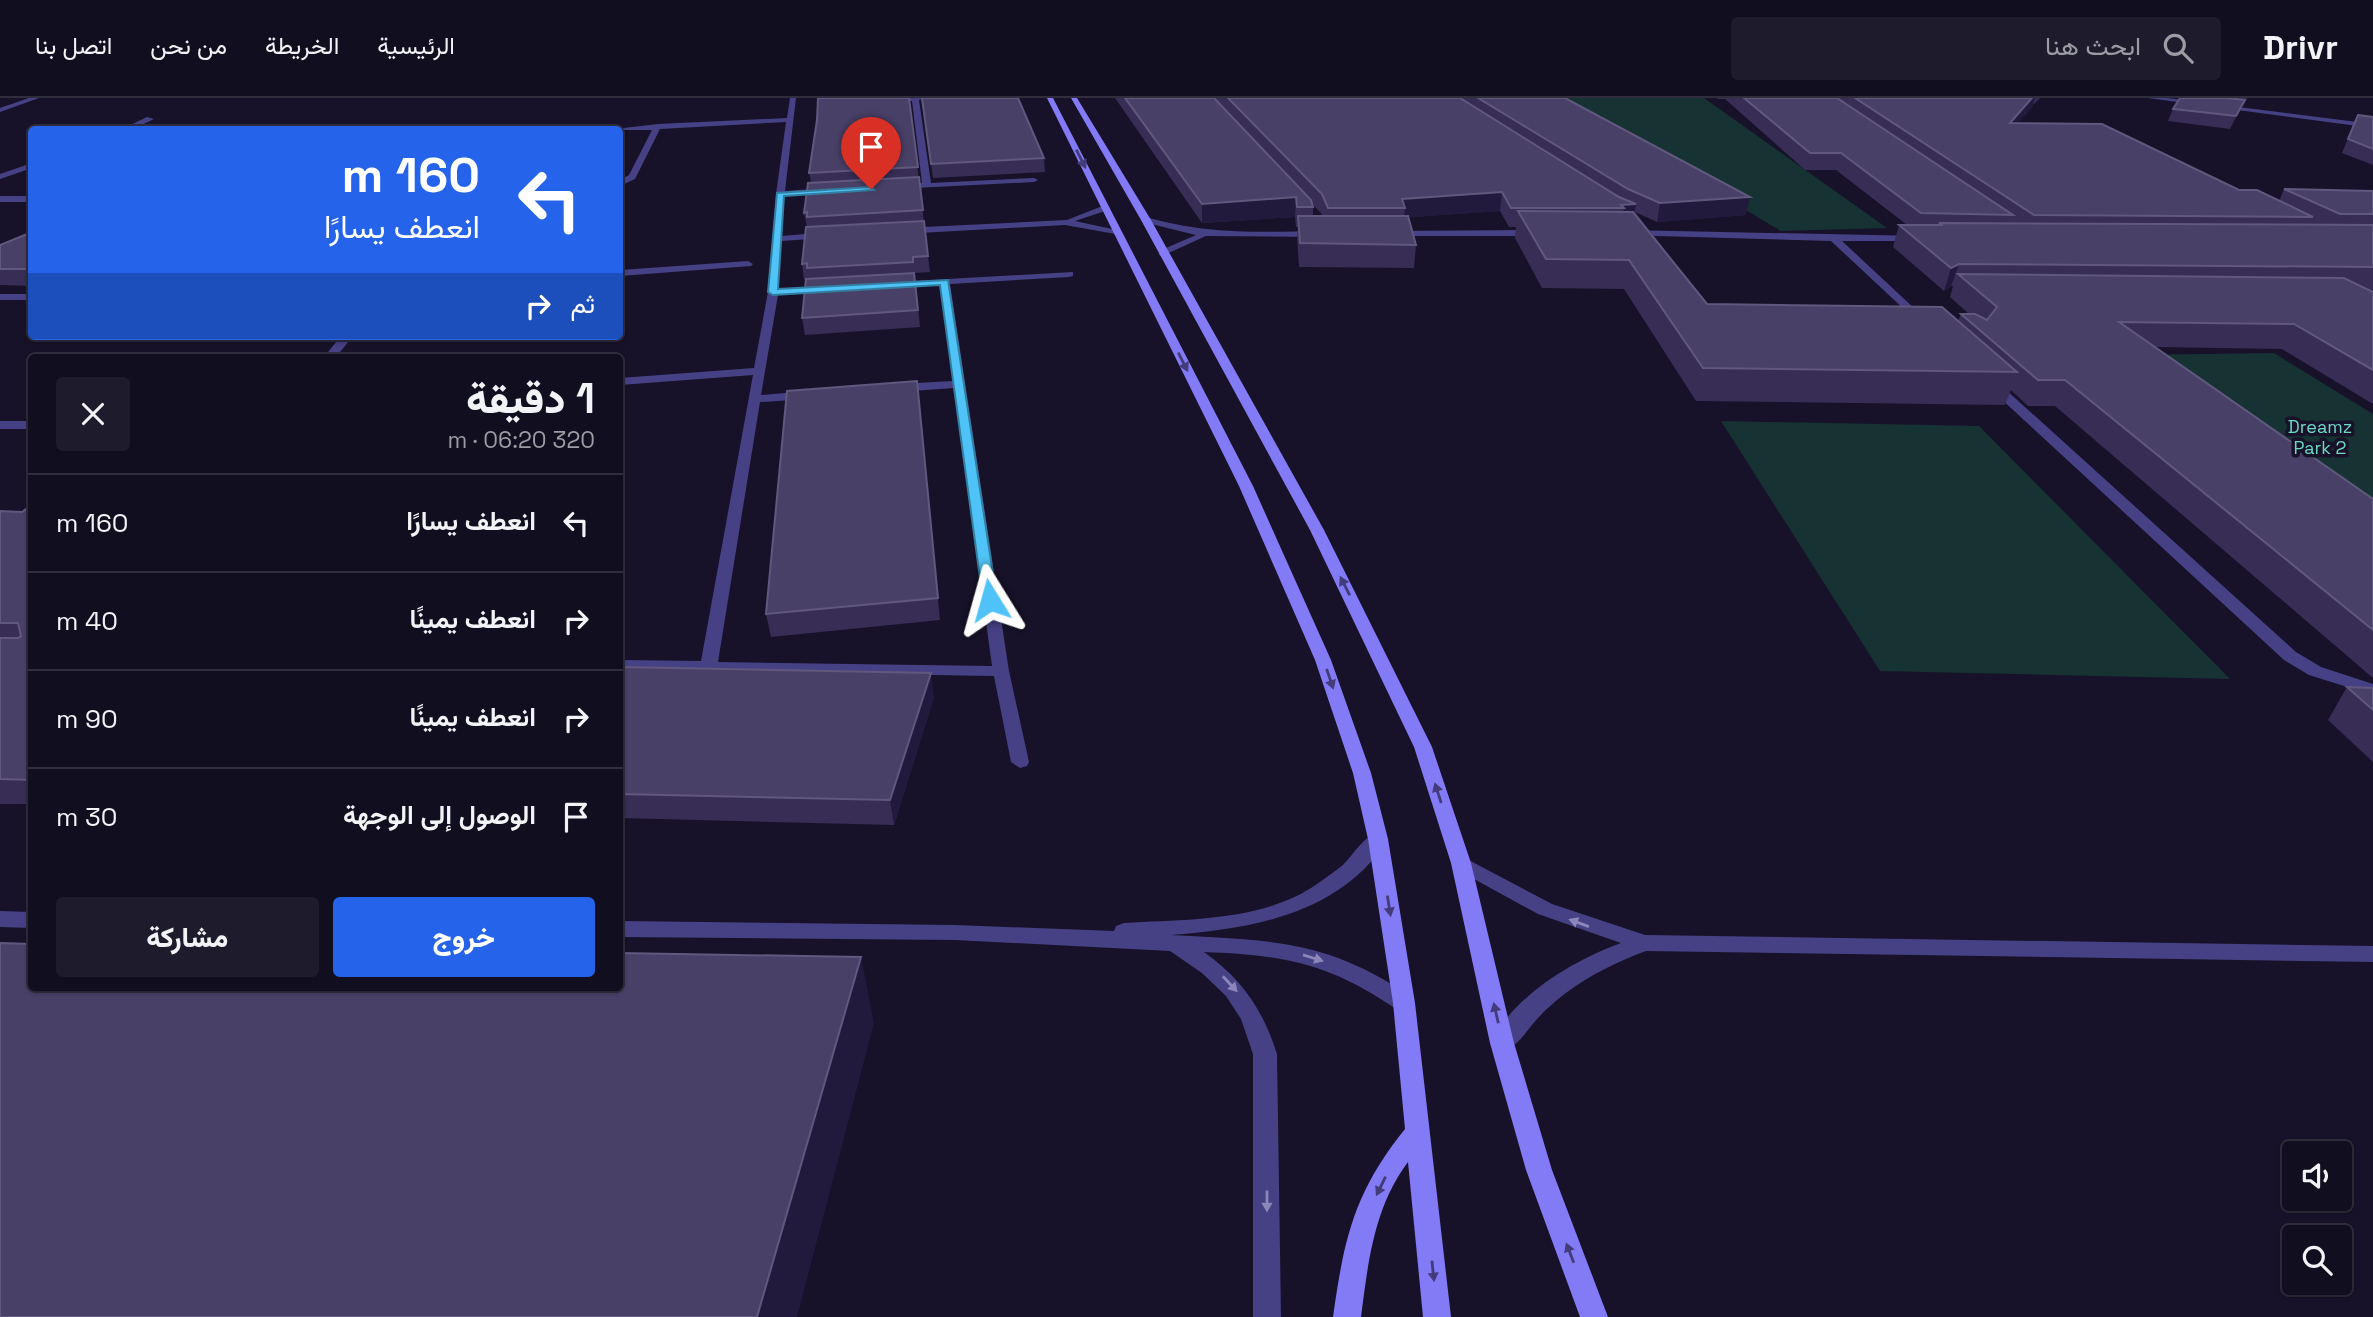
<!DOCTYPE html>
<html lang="ar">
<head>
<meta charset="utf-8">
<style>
	body { margin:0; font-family:"Space Grotesk",Vazirmatn,sans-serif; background:#1e1c2c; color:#f1f3f6; direction:rtl; height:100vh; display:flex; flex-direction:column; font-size:26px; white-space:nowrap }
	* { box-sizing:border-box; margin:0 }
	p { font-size:23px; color:#9c9ca4 }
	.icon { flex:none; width:38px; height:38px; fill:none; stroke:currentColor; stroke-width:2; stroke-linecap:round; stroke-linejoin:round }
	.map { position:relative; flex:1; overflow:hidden; direction:ltr }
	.drawer { position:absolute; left:28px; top:256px; width:595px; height:637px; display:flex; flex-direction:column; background:#110e1f; border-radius:7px; box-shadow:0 2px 5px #0004,0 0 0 2px #302e3d; direction:rtl }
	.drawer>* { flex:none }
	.guide { position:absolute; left:28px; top:28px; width:595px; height:214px; border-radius:7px; box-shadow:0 2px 5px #0004,0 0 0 2px #302e3d; direction:rtl; background:#2563eb; color:#fff; overflow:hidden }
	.buttons { position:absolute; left:2282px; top:1043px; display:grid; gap:14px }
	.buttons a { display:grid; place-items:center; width:70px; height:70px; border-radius:7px; background:#110e1f; box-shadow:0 2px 5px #0004,0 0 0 2px #302e3d; font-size:35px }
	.pin { position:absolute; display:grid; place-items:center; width:60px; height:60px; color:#fff; margin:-72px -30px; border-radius:50% 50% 50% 0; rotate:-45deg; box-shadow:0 0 7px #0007 }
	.pin .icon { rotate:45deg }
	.me { position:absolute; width:77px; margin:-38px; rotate:352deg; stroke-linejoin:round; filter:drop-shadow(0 0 5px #0008) }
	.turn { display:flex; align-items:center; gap:24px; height:147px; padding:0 28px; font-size:32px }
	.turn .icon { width:91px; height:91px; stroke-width:2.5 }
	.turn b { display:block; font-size:49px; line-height:60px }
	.then { display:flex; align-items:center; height:66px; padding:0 28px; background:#0003; gap:14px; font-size:26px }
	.round { display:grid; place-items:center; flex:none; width:74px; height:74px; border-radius:7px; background:#1e1c2c }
	.head { display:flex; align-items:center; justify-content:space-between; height:119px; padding:0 28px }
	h1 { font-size:42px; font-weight:800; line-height:52px }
	.action { display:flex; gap:14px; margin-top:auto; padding:14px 28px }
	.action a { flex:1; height:80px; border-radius:7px; background:#2563eb; color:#fff; font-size:28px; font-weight:800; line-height:80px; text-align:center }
	.action a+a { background:#1e1c2c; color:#f1f3f6 }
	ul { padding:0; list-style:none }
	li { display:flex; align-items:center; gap:21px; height:98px; padding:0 28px; border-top:2px solid #302e3d }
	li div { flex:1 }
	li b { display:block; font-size:26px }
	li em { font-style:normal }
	header { display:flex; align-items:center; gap:42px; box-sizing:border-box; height:98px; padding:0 35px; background:#110e1f; border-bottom:2px solid #302e3d }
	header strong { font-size:33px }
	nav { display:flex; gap:38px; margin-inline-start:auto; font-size:24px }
	.search { width:490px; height:63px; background:#1e1c2c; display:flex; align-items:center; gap:18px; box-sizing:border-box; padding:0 24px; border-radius:7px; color:#9c9ca4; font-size:26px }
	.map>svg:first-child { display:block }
	.green { fill:#163232 }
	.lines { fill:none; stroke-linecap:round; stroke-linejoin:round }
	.street { fill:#464184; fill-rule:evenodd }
	.secondary { fill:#837af6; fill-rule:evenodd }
	.wall { fill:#372d55; fill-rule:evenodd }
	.shaded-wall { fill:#221a3c }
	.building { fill:#494067; stroke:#61587e; stroke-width:2 }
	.oneway { fill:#423c7b }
	.oneway2 { fill:#8c87ba }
	.route { fill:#4fc3f7; stroke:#337fa1; stroke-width:2 }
	.labels { text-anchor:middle; stroke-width:7; stroke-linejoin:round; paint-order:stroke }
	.far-park-label { font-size:18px; fill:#6cd9c2; stroke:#171229 }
</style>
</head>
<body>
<header>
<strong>Drivr</strong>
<div class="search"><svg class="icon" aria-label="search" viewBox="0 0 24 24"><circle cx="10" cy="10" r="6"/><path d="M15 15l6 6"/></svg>ابحث هنا</div>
<nav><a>الرئيسية</a><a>الخريطة</a><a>من نحن</a><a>اتصل بنا</a></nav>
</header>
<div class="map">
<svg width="2373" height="1219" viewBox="0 0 2373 1219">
	<rect width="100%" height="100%" fill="#171229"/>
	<g class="green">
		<polygon points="1559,0 1704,0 1887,130 1781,133"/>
		<polygon points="2274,255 2373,316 2373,438 2127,257"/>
		<polygon points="1721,323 1979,328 2230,581 1880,573"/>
	</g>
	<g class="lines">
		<g class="street">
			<polygon points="29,0 39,0 0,14 0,10"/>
			<polygon points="790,0 796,0 785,93 828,90 832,93 784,98 782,138 826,134 831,137 826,140 781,143 778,191 828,187 833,190 828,193 778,197 761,297 809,293 815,297 809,301 760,304 718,564 992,568 954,290 897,294 891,290 897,286 953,283 940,187 894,190 889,187 894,184 1073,174 1073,178 1069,179 950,186 1009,573 1029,664 1027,668 1020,670 1011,664 994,578 620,572 620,562 701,563 753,277 620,287 620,280 754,270 768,194 776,96 786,24 660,31 635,81 620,88 620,82 629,77 652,32 606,32 658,26 787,20"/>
			<polygon points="888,0 926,0 919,2 931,85 1034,80 1038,82 1034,84 895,91 898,86 922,85 912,3 886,3"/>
			<polygon points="2148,0 2167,0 2373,26 2373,30"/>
			<polygon points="147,19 154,21 131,32 120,32"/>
			<polygon points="32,65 32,70 0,81 0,76"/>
			<rect x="0" y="98" width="32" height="6"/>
			<polygon points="1105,107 1109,110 1108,112 1075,123 1121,133 1121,137 1065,127 902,136 897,133 902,130 1067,122"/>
			<path d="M 1146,119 C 1209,137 1258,134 1322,133 L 1327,136 L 1322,139 L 1206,138 L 1162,158 L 1159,157 L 1159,153 L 1196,137 L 1143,124 L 1141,122 Z"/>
			<polygon points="1626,132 1921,138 1923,140 1918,143 1842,143 1930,225 1921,227 1831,143 1623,137 1621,135"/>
			<polygon points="1392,133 1539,132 1544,135 1539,138 1389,138 1389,134"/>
			<polygon points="748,163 753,166 751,168 620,178 620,172"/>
			<rect x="0" y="196" width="32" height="6"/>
			<polygon points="341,238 353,238 336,259 324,259"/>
			<polygon points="1986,281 1994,281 2296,554 2321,569 2373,586 2373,597 2309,577 2284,562 1986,287"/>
			<rect x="0" y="323" width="32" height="8"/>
			<path d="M 1378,734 L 1385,736 L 1388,741 C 1341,816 1252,831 1171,837 C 1271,843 1324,840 1412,899 L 1415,905 L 1412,911 L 1404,914 L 1396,911 C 1329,865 1284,857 1204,854 C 1242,881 1263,912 1277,956 L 1281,1219 L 1253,1219 L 1253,956 L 1241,921 L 1226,898 L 1202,875 L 1170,853 L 955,842 L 620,839 L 620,823 L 955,827 L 1114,833 L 1116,828 L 1124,825 C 1188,821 1262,824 1317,786 C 1326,780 1335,773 1343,767 C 1354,756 1363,739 1378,734 Z"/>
			<path d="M 1461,758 L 1552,806 L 1645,837 L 2373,848 L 2373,864 L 1646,853 C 1606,868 1568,888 1539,919 C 1526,932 1514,958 1494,951 L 1490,945 C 1515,897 1572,863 1621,845 L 1538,816 L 1454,770 L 1451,765 L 1454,760 Z"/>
			<polygon points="0,813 32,814 32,830 0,829"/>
		</g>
		<g class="secondary">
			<path d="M 1047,0 L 1053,0 L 1253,388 L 1331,562 L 1371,675 L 1388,741 L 1415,905 L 1451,1219 L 1423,1219 L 1408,1064 C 1374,1109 1368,1165 1361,1219 L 1333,1219 C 1344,1141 1354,1094 1405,1031 L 1393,905 L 1368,741 L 1353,675 L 1315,562 L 1239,388 Z"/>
			<polygon points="1071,0 1077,0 1151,122 1324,432 1432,649 1471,765 1514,945 1552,1072 1608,1219 1580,1219 1526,1072 1490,945 1451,765 1414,649 1310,432 1141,122"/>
		</g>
	</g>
	<g class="wall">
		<polygon points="909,0 930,174 915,175 920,229 805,237 802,220 805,182 804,182 802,166 807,129 804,115 811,84 809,75"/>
		<polygon points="921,0 1044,60 1045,74 933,80"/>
		<path d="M 1115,0 L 1565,0 L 1746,117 L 1657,124 L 1635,114 L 1707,206 L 1958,223 L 1961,216 L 1969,216 L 1950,199 L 1953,188 L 1951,188 L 1944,193 L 1893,149 L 1899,127 L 1907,127 L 1836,72 L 1805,72 L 1725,1 L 1718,1 L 1716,0 L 2040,0 L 2034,6 L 2033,6 L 2032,9 L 2018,25 L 2239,92 L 2279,103 L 2284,91 L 2373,93 L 2373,306 L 2282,251 L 2155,249 L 2373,401 L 2373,580 L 2055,308 L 2028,308 L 2011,292 L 2005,307 L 1696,303 L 1624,191 L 1542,190 L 1515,140 L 1516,129 L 1509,129 L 1500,113 L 1409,119 L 1416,147 L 1414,170 L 1299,169 L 1297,140 L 1298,129 L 1296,129 L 1295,119 L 1202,125 ZM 1312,106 L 1321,115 L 1322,118 L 1313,118 L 1313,109 Z"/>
		<polygon points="2180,0 2247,0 2230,31 2168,23 2173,11"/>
		<polygon points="2358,17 2373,19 2373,67 2342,55"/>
		<polygon points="32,134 32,188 0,187 0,147"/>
		<polygon points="917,283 940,522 771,539 766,516"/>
		<polygon points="32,411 32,706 0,706 0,413 22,414"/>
		<polygon points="620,569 934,599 894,727 620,720"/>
		<polygon points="2347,589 2373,590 2373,664 2328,622"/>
	</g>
	<g class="shaded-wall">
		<polygon points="2032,0 2035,0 2032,9 2005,41 2010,25"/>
		<polygon points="2245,2 2239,15 2230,31 2236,18"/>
		<polygon points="1502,94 1500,113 1404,120 1405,110 1402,101"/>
		<polygon points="1296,99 1295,119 1202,125 1202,106"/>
		<polygon points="1750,99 1746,117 1657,124 1660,105"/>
		<polygon points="1636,106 1633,125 1621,126 1624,110 1621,107"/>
		<polygon points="1959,166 1951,188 1944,193 1951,170"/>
		<polygon points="917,283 920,302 940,522 938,500"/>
		<polygon points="620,284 623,298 620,308"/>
		<polygon points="931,575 934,599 894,727 890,702"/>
		<polygon points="861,859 874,925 797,1219 757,1219"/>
	</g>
	<g class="building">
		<polygon points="818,0 909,0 918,69 809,75 817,22"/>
		<polygon points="922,0 1018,0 1044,60 931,66"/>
		<polygon points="1125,0 1214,0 1311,102 1313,109 1297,109 1296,99 1202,106"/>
		<polygon points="1228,0 1460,0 1619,99 1636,106 1621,107 1624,110 1511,110 1502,94 1402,101 1405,110 1328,110 1322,96"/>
		<polygon points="1478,0 1565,0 1750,99 1660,105 1628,91"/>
		<polygon points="1744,0 1837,0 2013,117 1921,115 1841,55 1810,55"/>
		<polygon points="1855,0 2032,0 2010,25 2102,26 2239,92 2257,92 2313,119 2034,117"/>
		<polygon points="2180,0 2226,0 2245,2 2236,18 2173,11"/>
		<polygon points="2358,17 2373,19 2373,51 2348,41"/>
		<polygon points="919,79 923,112 807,119 807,114 804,115 808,85"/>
		<polygon points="2284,91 2373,93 2373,116 2340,116"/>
		<polygon points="1518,113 1633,114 1707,206 1942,209 2017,274 1703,270 1629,162 1546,161"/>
		<polygon points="1298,118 1408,118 1416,147 1300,145"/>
		<polygon points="924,123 928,158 913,159 913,164 807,170 807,165 802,166 806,129"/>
		<polygon points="1939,125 2373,127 2373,169 1959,166 1951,170 1899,127 1943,127"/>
		<polygon points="32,134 32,171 0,171 0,147"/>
		<polygon points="914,175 918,212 802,220 806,181"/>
		<polygon points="1958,176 2344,180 2373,194 2373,272 2294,226 2119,224 2373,401 2373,532 2065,282 2038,282 1961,216 1975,216 1987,222 1997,209"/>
		<polygon points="917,283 938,500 766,516 787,293"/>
		<polygon points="26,411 32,411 32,682 0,681 0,540 18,540 21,538 18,525 0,525 0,413 22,414"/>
		<polygon points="620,569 931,575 890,702 620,696"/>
		<polygon points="2347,589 2373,590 2373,612"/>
		<polygon points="0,845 32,846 32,889 620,889 620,855 861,859 757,1219 0,1219"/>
	</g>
	<defs><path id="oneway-solid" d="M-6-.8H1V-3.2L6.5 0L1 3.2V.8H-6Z" transform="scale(1.75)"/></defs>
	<g class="oneway">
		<use href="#oneway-solid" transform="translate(1081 61) rotate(63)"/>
		<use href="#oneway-solid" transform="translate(1183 264) rotate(63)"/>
		<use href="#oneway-solid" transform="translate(1345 488) rotate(-117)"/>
		<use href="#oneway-solid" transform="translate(1330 581) rotate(71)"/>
		<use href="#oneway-solid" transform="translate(1438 695) rotate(-108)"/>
		<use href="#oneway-solid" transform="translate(1389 808) rotate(81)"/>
		<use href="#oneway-solid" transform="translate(1496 915) rotate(-103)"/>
		<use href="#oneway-solid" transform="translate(1381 1088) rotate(116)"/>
		<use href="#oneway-solid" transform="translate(1570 1155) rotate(-111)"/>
		<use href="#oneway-solid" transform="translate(1433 1173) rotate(84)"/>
	</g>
	<g class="oneway2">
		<use href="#oneway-solid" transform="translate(1579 825) rotate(-160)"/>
		<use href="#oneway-solid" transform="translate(1313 860) rotate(17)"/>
		<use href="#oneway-solid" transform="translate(1230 886) rotate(47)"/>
		<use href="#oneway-solid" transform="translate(1267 1103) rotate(90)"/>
	</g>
	<polygon class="route" points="871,89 874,92 784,98 778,191 948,182 997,502 995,505 990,506 983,502 940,187 773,197 768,194 777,95"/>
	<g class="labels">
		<g class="far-park-label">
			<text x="2320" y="335">Dreamz<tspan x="2320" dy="21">Park 2</tspan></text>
		</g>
	</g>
</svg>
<div class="buttons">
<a><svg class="icon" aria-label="sound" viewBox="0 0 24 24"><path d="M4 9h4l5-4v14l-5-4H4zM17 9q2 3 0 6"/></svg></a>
<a><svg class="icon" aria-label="search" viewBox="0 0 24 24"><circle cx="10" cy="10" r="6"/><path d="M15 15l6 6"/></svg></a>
</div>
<div class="pin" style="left:871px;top:91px;background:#d93025"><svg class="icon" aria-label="arrive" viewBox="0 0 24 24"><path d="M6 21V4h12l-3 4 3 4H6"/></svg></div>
<svg class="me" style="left:990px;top:502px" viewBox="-20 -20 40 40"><path d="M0-17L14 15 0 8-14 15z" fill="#4fc3f7" stroke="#fff" stroke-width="4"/></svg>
<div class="guide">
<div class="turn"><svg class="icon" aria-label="left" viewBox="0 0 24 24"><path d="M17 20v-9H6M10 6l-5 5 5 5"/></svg><div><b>160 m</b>انعطف يسارًا</div></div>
<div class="then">ثم<svg class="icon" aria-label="right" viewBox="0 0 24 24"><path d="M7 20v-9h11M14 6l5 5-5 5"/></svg></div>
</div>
<section class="drawer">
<div class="head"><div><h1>1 دقيقة</h1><p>320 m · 06:20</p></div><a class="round"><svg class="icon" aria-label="close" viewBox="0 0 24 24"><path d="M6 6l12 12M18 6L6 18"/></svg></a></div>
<ul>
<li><svg class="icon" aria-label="left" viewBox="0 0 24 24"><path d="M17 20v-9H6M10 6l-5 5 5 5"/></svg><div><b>انعطف يسارًا</b></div><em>160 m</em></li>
<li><svg class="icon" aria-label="right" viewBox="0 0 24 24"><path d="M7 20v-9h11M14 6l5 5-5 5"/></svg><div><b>انعطف يمينًا</b></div><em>40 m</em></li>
<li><svg class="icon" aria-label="right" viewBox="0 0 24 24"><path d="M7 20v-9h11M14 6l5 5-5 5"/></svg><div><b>انعطف يمينًا</b></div><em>90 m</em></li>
<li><svg class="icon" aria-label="arrive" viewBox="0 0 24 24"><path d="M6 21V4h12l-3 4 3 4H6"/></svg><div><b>الوصول إلى الوجهة</b></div><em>30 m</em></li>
</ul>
<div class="action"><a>خروج</a><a>مشاركة</a></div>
</section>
</div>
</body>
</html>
